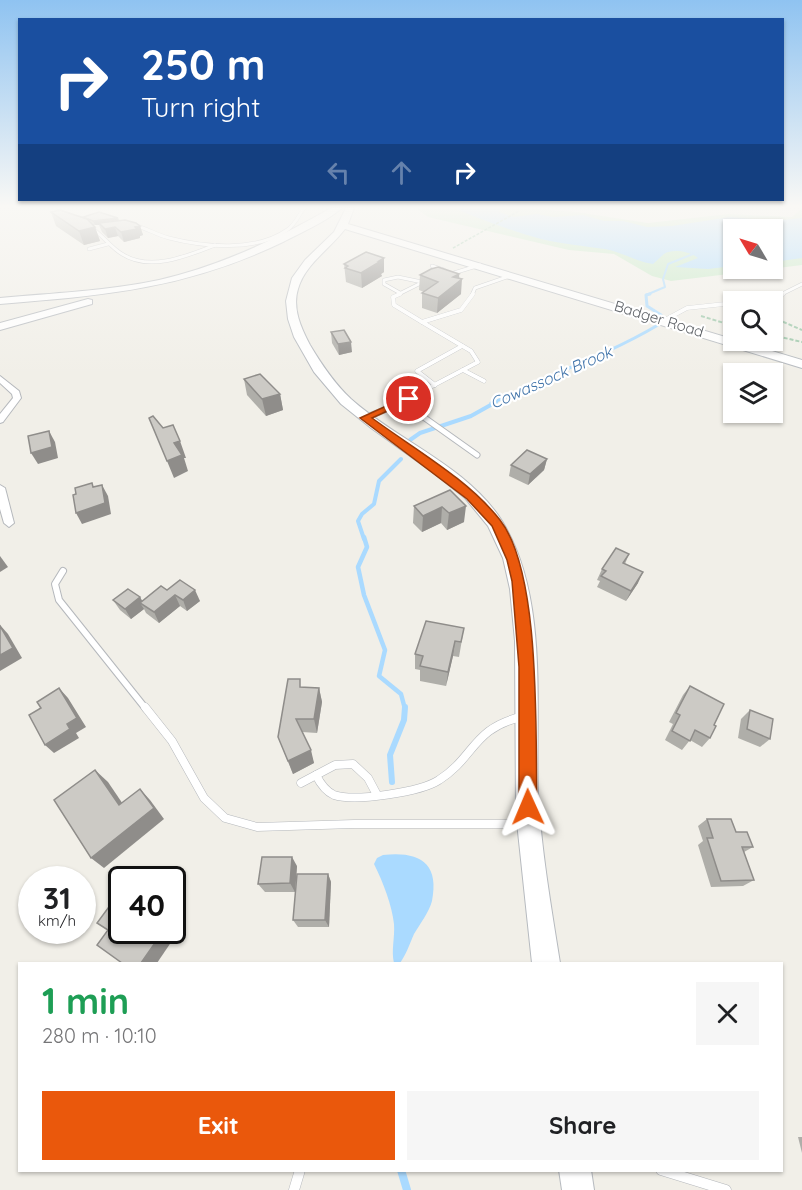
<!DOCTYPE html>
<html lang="en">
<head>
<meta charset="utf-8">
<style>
	body { margin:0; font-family:Quicksand,sans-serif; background:#f6f6f6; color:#202124; height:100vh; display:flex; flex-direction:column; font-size:22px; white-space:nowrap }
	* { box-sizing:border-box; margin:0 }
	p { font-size:20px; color:#757577 }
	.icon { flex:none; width:33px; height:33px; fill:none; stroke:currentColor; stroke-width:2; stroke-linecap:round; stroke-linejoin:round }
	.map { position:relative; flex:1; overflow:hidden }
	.drawer { position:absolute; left:18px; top:962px; width:765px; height:210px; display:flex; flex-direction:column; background:#fff; border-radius:0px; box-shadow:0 2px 4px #0004 }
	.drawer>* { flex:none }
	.hud { position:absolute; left:18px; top:18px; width:766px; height:183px; border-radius:0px; box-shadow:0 2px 4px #0004; background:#1a4fa0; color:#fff; overflow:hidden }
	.needle { width:39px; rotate:308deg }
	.tools { position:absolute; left:723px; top:219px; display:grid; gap:12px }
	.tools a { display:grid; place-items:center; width:60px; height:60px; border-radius:0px; background:#fff; box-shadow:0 2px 4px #0004; font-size:30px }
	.speed { position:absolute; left:18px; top:866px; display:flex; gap:12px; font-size:30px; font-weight:700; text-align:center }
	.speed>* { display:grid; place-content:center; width:78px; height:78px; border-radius:50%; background:#fff; box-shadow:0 2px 4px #0004; line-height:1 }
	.speed small { font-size:15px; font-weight:400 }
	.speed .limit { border:3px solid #111; border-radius:9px; background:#fff; color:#111 }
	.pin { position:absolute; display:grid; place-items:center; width:51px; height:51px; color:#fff; margin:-26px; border:3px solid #fff; border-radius:50%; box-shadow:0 2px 6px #0007 }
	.me { position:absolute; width:66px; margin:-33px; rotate:359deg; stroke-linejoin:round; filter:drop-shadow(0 0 4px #0008) }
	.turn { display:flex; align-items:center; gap:21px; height:126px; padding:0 24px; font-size:27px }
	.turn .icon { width:78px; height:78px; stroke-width:2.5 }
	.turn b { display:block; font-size:42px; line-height:51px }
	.lanes { display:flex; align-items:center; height:57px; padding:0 24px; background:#0003; justify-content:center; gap:30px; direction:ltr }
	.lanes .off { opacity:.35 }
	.round { display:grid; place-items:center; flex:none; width:63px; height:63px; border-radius:0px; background:#f6f6f6 }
	.summary { display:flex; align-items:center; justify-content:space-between; height:102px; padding:0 24px }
	h1 { font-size:36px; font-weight:700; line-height:45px; color:#1e9e55 }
	.action { display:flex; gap:12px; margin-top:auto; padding:12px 24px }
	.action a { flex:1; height:69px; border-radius:0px; background:#ea580c; color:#fff; font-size:24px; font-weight:700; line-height:69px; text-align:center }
	.action a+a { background:#f6f6f6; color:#202124 }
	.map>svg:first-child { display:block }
	.green { fill:#c5e8c5; fill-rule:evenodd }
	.water { fill:#aadaff }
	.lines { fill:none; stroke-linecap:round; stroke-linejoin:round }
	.stream-far5 { stroke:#aadaff; stroke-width:2 }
	.stream-far4 { stroke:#aadaff; stroke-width:3 }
	.stream-far3 { stroke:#aadaff; stroke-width:4 }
	.stream-far2 { stroke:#aadaff; stroke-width:4.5 }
	.stream-far1 { stroke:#aadaff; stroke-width:6 }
	.stream { stroke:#aadaff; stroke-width:8 }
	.lane-far5-casing { stroke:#b5b8bc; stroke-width:4 }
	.lane-far4-casing { stroke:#b5b8bc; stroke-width:4.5 }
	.lane-far3-casing { stroke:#b5b8bc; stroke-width:7 }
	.lane-far2-casing { stroke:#b5b8bc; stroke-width:8 }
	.lane-far1-casing { stroke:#b5b8bc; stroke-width:9 }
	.lane-casing { stroke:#b5b8bc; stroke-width:11 }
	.street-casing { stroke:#b5b8bc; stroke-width:2 }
	.secondary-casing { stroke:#b6babf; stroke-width:2 }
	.path-far1 { stroke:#9cc7a9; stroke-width:1.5; stroke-dasharray:3 1.5; stroke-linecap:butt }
	.path { stroke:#9cc7a9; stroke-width:2; stroke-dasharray:4 2; stroke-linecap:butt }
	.lane-far5 { stroke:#fff; stroke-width:3 }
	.lane-far4 { stroke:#fff; stroke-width:4 }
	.lane-far3 { stroke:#fff; stroke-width:5 }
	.lane-far2 { stroke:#fff; stroke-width:6 }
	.lane-far1 { stroke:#fff; stroke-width:8 }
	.lane { stroke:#fff; stroke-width:10 }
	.street { fill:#fff; fill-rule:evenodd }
	.secondary { fill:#fff; fill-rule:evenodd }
	.wall { fill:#afaea9 }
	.shaded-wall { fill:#8f8d8a }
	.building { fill:#cccac5; stroke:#8f8d8a; stroke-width:1.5 }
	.route { fill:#ea580c; stroke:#983908; stroke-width:1.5 }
	.labels { text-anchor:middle; stroke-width:4.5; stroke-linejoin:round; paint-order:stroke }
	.far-street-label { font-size:15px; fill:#5f6368; stroke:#fff }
	.far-water-label { font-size:16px; font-style:italic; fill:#4174aa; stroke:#fff }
</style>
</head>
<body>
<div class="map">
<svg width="802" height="1190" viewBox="0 0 802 1190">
	<rect width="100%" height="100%" fill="#f1efe8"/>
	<path class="green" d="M 416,208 L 522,208 L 576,212 L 648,223 L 729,214 L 792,217 L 802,208 L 802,265 L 671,281 L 652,276 L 614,254 L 569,250 L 428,217 ZM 734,230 L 772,230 L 772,268 L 734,268 Z"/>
	<g class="water">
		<path d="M 454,208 L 500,208 L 499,212 L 514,217 L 537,214 L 553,217 L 583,215 L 604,221 L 623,221 L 647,227 L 672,226 L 730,217 L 775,221 L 802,218 L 802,258 L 773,262 L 772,230 L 734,230 L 733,266 L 708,269 L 675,267 L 698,258 C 691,252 673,248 664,254 C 660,257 657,261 653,264 C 637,262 622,252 605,249 C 584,246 562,244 541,239 C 512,231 482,220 454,208 Z"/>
		<path d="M 383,855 C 418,851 440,862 432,901 C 429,912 420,924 414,934 C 410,943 406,955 400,963 L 394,963 C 391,950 395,938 394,924 C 392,905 383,882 374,864 L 377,858 Z"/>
	</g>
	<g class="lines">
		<polyline class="stream-far5" points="646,295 665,287 663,279 668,264 693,254"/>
		<g class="stream-far4">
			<polyline points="650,294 646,295 647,306 661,315"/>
			<path d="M 491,403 C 509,397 524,388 541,380 C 581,363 621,347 658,325"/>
		</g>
		<g class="stream-far3">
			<polyline points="410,440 420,433 471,416 496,402"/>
			<polyline points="364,539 358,521 362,514 374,504 379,481 401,459"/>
		</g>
		<polyline class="stream-far2" points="364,537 367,547 358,567 364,595 385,650 379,676 401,694 405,709"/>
		<polyline class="stream-far1" points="392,782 390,755 404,720 405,707"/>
		<polyline class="stream" points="401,1170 407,1190"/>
		<g class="lane-far5-casing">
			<g id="lane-far5">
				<path d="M 134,225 C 146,228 157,235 169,238 C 204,247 256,252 287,230 C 295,225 299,215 304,208"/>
				<path d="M 90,227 C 102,234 110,247 122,254 C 150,272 187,256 215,245"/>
				<polyline points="89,249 108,244"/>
				<polyline points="432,266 444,270"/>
				<polyline points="447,275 480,265"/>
				<polyline points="400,293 384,284 384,280 398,277 422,282"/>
				<polyline points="397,295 425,281"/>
				<polyline points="472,295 475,288 510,276"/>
				<polyline points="780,295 802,284"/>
			</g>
		</g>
		<g class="lane-far4-casing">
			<g id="lane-far4">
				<polyline points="400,294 393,297 394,305 422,322"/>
				<polyline points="755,302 783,294"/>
				<polyline points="663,321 687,308 734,303"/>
				<polyline points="463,370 484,381"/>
				<polyline points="435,385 417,371 462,346"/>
				<polyline points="409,399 411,403"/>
				<polyline points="400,403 478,362 471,351 422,322 461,310 473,294"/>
			</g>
		</g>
		<g class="lane-far3-casing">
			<g id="lane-far3">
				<polyline points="410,402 415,411 477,455"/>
				<polyline points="365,418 403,402"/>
			</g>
		</g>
		<g class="lane-far2-casing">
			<polyline id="lane-far2" points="63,571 55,584 59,600 146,709"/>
		</g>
		<g class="lane-far1-casing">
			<g id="lane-far1">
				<polyline points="145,707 172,741 204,798 225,818 257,827 354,824 525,824"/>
				<path d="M 316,775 C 320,783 325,791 334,795 C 355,802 421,792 439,780 C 474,758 473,728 521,717"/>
				<polyline points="301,783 335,765 353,764 368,778 376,793"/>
			</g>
		</g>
		<g class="lane-casing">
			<g id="lane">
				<polyline points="661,1170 726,1190"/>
				<polyline points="294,1190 300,1170"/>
			</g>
		</g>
		<g class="street-casing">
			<g id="street">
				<polygon points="0,376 19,391 21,398 3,422 0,423 0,414 13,398 12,394 0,383"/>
				<polygon points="0,485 5,488 14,523 9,527 4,523 0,509"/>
			</g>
		</g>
		<g class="secondary-casing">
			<g id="secondary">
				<path d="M 331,208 L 342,208 C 326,222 302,232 283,242 C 185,289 106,295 0,304 L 0,298 C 53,293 107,291 159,280 C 220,266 277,239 331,208 Z"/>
				<path d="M 346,208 L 354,208 L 348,224 L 802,360 L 802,368 L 345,229 C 330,249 305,264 298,289 C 292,308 301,328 310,345 C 322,365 334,383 351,399 C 398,441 467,466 502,521 C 549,598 535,705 538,792 C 541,849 551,906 560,963 L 532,963 L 516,813 L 515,641 L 510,589 L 503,558 L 488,526 L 465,498 L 435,474 L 371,428 L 341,404 L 314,372 L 294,337 L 288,319 L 286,301 L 292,278 L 305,260 L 334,232 Z"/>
				<polygon points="88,299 92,300 92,304 0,330 0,323"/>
				<polygon points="559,1170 591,1170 594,1190 562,1190"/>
			</g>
		</g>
		<polyline class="path-far1" points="453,248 519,211"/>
		<g class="path">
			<polyline points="701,316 734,326"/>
			<polyline points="772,317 802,330"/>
			<polyline points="772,335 802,342"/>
		</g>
		<use href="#lane-far5" class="lane-far5"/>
		<use href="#lane-far4" class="lane-far4"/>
		<use href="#lane-far3" class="lane-far3"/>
		<use href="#lane-far2" class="lane-far2"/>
		<use href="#lane-far1" class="lane-far1"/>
		<use href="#lane" class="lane"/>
		<use href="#street" class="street"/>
		<use href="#secondary" class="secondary"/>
	</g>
	<g class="wall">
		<polygon points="51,212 83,217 118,218 119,220 140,226 143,235 140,236 140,238 124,242 118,236 108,238 102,232 99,225 93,225 95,227 100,241 84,245 56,226"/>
		<polygon points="344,264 384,272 381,274 382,276 362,288 346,282"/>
		<polygon points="459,274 461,294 437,313 422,308 422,293 424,292 419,290 420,275"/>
		<polygon points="331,332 352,352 339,355 332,343"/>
		<polygon points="244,379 280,394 283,410 266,416 247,395"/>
		<polygon points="547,459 544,470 528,485 509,476 511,465"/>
		<polygon points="450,490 464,522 447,530 441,523 422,532 413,523 414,506"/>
		<polygon points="629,554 625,564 638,583 626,601 597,587 600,581 597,580 602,569"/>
		<polygon points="167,590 200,601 187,611 180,606 159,623 146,613 144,609 131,619 120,610 113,600 140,597 142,601"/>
		<polygon points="464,628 459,657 453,656 446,686 420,681 420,670 415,669 415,654"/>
		<polygon points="690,686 714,725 710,738 702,747 690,740 682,750 665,740 673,724 669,722 683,695"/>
		<polygon points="302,687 319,688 322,702 317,733 302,732 314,763 293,774 278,737"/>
		<polygon points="750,710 770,739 760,747 738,738 741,719"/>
		<polygon points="707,819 736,832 753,847 744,852 754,880 743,886 711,887 698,845 703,841 698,826"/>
		<polygon points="297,866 295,892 265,892 258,884"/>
		<polygon points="328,874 331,882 329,927 298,927 293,920"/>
		<polygon points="798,1137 802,1137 802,1153"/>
	</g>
	<g class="shaded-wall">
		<polygon points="118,218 119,222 99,223 99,225 95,225 93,221"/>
		<polygon points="140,226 143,235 140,236 140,238 124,242 121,232"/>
		<polygon points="95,227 100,241 84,245 79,231"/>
		<polygon points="115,227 118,236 108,238 105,229"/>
		<polygon points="384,258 384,272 381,274 382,276 362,288 361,273"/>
		<polygon points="459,274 459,282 462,279 461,294 437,313 438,298 453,277"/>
		<polygon points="351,342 352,352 339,355 338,344"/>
		<polygon points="280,394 283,410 266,416 262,399"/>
		<polygon points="49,431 55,442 58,458 38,464 31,453"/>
		<polygon points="180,441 186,458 184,458 188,471 174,478 167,461 174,443"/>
		<polygon points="547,459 544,470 528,485 530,474"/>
		<polygon points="102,485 108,496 111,514 82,524 76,513"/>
		<polygon points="466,506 464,522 447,530 449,513"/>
		<polygon points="442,507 441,523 422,532 423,516"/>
		<polygon points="0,556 8,567 0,572"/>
		<polygon points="643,572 638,583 626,601 631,591"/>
		<polygon points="195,590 200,601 187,611 183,600"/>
		<polygon points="175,595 180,606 159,623 154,612"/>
		<polygon points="140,597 145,606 140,603 144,609 131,619 125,609"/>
		<polygon points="0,625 8,634 22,658 0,671"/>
		<polygon points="455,641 453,656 446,686 448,672"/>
		<polygon points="59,688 68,698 86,727 76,733 79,738 54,753 45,745 67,724"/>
		<polygon points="319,688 322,702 317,733 314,719"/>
		<polygon points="311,750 314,763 293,774 288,761"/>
		<polygon points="95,770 108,782 131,816 119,805"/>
		<polygon points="140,789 150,800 164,819 104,868 91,858"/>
		<polygon points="292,857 297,866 295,892 290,883"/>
		<polygon points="328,874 331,882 329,927 325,920"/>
		<polygon points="164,930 168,930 176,935 157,963 141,963"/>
	</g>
	<g class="building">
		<polygon points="60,210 87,219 95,227 79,231 51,212"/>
		<polygon points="99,212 118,218 93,221 83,217"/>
		<polygon points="125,220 136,223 140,226 135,227 137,229 121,232 115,227 105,229 99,223"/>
		<polygon points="366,252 384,258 379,261 381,261 361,273 345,268 348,266 344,264"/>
		<polygon points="438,267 459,274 453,277 462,279 438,298 422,293 438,282 420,275 431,269"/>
		<polygon points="344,330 351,342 338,344 331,332"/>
		<polygon points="260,374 280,394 262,399 244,379"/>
		<polygon points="153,416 163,428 173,425 180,441 174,443 182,455 167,461 149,418"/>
		<polygon points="49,431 52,447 31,453 28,436"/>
		<polygon points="527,450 547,459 530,474 511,465"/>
		<polygon points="92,483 93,487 102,485 105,503 76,513 73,495 76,494 75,488"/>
		<polygon points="450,490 466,506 449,513 442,507 423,516 414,506"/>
		<polygon points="616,548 629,554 623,563 643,572 631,591 601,576 606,571 602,569"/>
		<polygon points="180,580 195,590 183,600 175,595 154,612 140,603 161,586 167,590"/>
		<polygon points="128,589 140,597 125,609 113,600"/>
		<polygon points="426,621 464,628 461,642 455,641 448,672 420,666 423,656 415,654"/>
		<polygon points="0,626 13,648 0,655"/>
		<polygon points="288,679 300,679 300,687 319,688 314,719 296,719 311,750 288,761 278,737"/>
		<polygon points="690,686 724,704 714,725 716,726 710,738 695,730 690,741 672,731 680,715 676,713"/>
		<polygon points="59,688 77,718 67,724 70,729 45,745 29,715 41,708 37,702"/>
		<polygon points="750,710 773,719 770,739 747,729"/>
		<polygon points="95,770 119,805 140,789 154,808 91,858 54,800"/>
		<polygon points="707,819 731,819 736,832 747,832 753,847 742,847 754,880 721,881 707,838 713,838"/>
		<polygon points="262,857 292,857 290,883 258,884"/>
		<polygon points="297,874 328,874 325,920 293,920"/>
		<polygon points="117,896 122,899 122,930 164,930 141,963 122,963 97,945 108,930 97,923"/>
	</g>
	<linearGradient id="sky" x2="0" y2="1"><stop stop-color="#8fc3f1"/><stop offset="0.55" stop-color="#f9f8f5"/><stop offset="1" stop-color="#f9f8f5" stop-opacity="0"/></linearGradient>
	<rect width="802" height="375" fill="url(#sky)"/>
	<path class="route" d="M 406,397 L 414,399 L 372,418 C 414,449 468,479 500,520 C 542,574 535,737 537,807 L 534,813 L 528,816 L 522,813 L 519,807 L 519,667 L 512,581 L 507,560 L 492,526 L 467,499 L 360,418 Z"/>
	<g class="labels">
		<g class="far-street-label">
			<text transform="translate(659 319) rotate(17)" y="5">Badger Road</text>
		</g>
		<g class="far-water-label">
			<text transform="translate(551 377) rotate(-24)" y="6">Cowassock Brook</text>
		</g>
	</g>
</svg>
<div class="tools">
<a><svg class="needle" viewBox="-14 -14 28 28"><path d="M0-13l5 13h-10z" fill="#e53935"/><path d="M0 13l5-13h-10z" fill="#757577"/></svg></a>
<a><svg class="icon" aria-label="search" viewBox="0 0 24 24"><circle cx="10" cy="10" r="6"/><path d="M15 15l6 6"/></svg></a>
<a><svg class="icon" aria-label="layers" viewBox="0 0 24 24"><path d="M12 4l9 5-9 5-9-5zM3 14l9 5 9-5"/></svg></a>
</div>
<div class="speed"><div>31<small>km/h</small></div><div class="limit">40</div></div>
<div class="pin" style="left:409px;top:399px;background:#d93025"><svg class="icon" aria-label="arrive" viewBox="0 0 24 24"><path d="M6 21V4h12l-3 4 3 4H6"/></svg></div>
<svg class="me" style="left:528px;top:807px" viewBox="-20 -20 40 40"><path d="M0-17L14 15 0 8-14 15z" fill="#ea580c" stroke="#fff" stroke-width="4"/></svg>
<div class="hud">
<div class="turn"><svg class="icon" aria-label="right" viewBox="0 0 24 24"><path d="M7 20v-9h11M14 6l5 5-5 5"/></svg><div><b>250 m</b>Turn right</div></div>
<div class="lanes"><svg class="icon off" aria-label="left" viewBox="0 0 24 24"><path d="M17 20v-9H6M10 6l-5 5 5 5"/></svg><svg class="icon off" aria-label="ahead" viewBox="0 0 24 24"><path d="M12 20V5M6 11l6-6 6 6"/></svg><svg class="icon" aria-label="right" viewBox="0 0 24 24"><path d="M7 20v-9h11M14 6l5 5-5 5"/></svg></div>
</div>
<section class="drawer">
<div class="summary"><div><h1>1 min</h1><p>280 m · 10:10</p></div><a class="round"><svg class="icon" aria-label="close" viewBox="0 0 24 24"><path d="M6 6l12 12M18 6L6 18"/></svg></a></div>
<div class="action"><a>Exit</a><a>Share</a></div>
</section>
</div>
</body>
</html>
